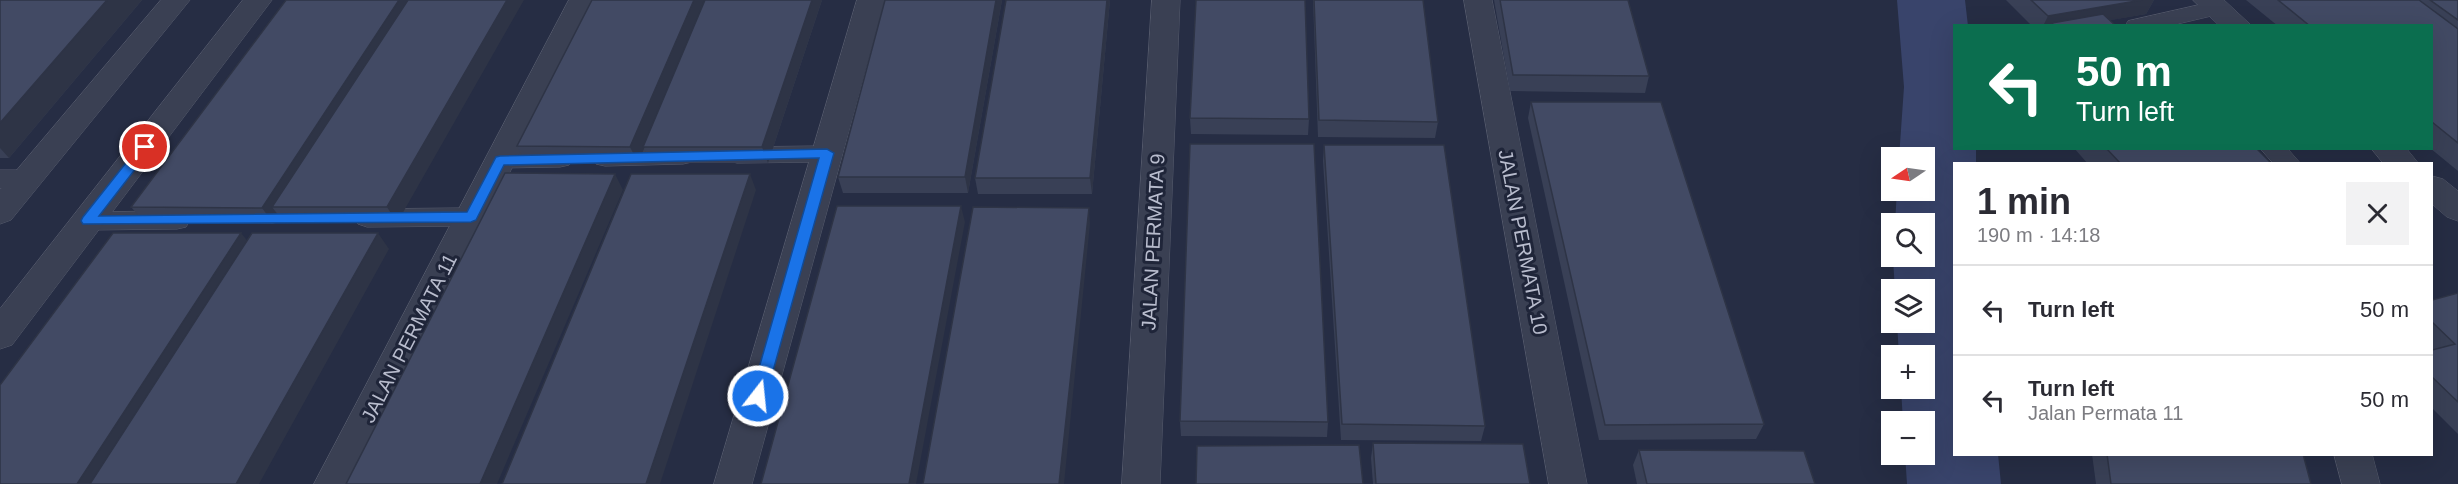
<!DOCTYPE html>
<html lang="en">
<head>
<meta charset="utf-8">
<style>
	body { margin:0; font-family:Helvetica,sans-serif; background:#f2f2f3; color:#2b2b33; height:100vh; display:flex; flex-direction:column; font-size:22px; white-space:nowrap }
	* { box-sizing:border-box; margin:0 }
	p { font-size:20px; color:#7c7c81 }
	.icon { flex:none; width:33px; height:33px; fill:none; stroke:currentColor; stroke-width:2; stroke-linecap:round; stroke-linejoin:round }
	.map { position:relative; flex:1; overflow:hidden }
	.side { position:absolute; left:1953px; top:162px; width:480px; height:294px; display:flex; flex-direction:column; background:#fff; border-radius:0px; box-shadow:0 6px 24px #0002 }
	.side>* { flex:none }
	.hud { position:absolute; left:1953px; top:24px; width:480px; height:126px; border-radius:0px; box-shadow:0 6px 24px #0002; background:#0b6e4f; color:#fff; overflow:hidden }
	.needle { width:39px; rotate:257deg }
	.fabs { position:absolute; left:1881px; top:147px; display:grid; gap:12px }
	.fabs a { display:grid; place-items:center; width:54px; height:54px; border-radius:0px; background:#fff; box-shadow:0 6px 24px #0002; font-size:30px }
	.pin { position:absolute; display:grid; place-items:center; width:51px; height:51px; color:#fff; margin:-26px; border:3px solid #fff; border-radius:50%; box-shadow:0 2px 6px #0007 }
	.me { position:absolute; width:66px; margin:-33px; rotate:16deg; stroke-linejoin:round; filter:drop-shadow(0 0 4px #0008) }
	.turn { display:flex; align-items:center; gap:21px; height:126px; padding:0 24px; font-size:27px }
	.turn .icon { width:78px; height:78px; stroke-width:2.5 }
	.turn b { display:block; font-size:42px; line-height:51px }
	.round { display:grid; place-items:center; flex:none; width:63px; height:63px; border-radius:0px; background:#f2f2f3 }
	.summary { display:flex; align-items:center; justify-content:space-between; height:102px; padding:0 24px }
	h1 { font-size:36px; font-weight:800; line-height:45px }
	ul { padding:0; list-style:none }
	li { display:flex; align-items:center; gap:18px; height:90px; padding:0 24px; border-top:2px solid #e1e1e2 }
	li div { flex:1 }
	li b { display:block; font-size:22px }
	li em { font-style:normal }
	.map>svg:first-child { display:block }
	.lines { fill:none; stroke-linecap:round; stroke-linejoin:round }
	.river { fill:#39446b; fill-rule:evenodd }
	.service-casing { stroke:#565b6d; stroke-width:1 }
	.minor-casing { stroke:#565b6d; stroke-width:1 }
	.service { fill:#3a4053; fill-rule:evenodd }
	.minor { fill:#3a4053; fill-rule:evenodd }
	.wall { fill:#394056 }
	.shaded-wall { fill:#2e3446 }
	.building { fill:#424a64; stroke:#2e3446; stroke-width:1.5 }
	.route { fill:#1a73e8; stroke:#114b97; stroke-width:1.5 }
	.labels { text-anchor:middle; stroke-width:6; stroke-linejoin:round; paint-order:stroke }
	.street-label { font-size:20px; fill:#b8bccd; stroke:#1f2539 }
</style>
</head>
<body>
<div class="map">
<svg width="2458" height="484" viewBox="0 0 2458 484">
	<rect width="100%" height="100%" fill="#262d44"/>
	<g class="lines">
		<polygon class="river" points="1897,0 1965,0 1968,26 1954,26 1954,148 1976,148 1976,164 1954,164 1954,454 1998,454 2001,484 1907,484 1905,454 1924,454 1924,422 1903,422 1901,388 1924,388 1924,356 1899,356 1897,322 1924,322 1924,290 1895,290 1893,259 1893,256 1924,256 1924,224 1895,224 1897,190 1924,190 1924,158 1899,158 1904,87"/>
		<g class="service-casing">
			<g id="service">
				<polygon points="2216,1 2224,3 2227,8 2224,13 2169,26 2125,26 2128,21"/>
				<polygon points="827,146 835,148 839,154 835,160 827,162 737,163 729,161 725,155 729,149 737,147"/>
				<polygon points="683,148 692,150 695,156 692,162 683,164 605,166 596,164 593,158 596,152 605,150"/>
				<polygon points="2260,148 2287,148 2301,164 2274,164"/>
				<polygon points="560,151 569,153 572,159 569,165 560,167 500,168 491,166 488,160 491,154 500,152"/>
				<polygon points="0,170 28,170 37,173 40,179 37,185 28,188 0,188"/>
				<polygon points="471,208 480,211 484,217 480,223 471,226 367,227 358,224 354,218 358,212 367,209"/>
				<polygon points="177,211 186,213 190,220 186,227 177,229 88,230 79,228 75,221 79,214 88,212"/>
			</g>
		</g>
		<g class="minor-casing">
			<g id="minor">
				<polygon points="161,0 190,0 11,220 0,224 0,190"/>
				<polygon points="243,0 272,0 12,345 0,349 0,309"/>
				<polygon points="569,0 597,0 352,484 314,484"/>
				<polygon points="857,0 885,0 752,484 714,484"/>
				<polygon points="1152,0 1180,0 1160,484 1122,484"/>
				<polygon points="1464,0 1492,0 1587,484 1549,484"/>
				<polygon points="2193,0 2224,0 2252,26 2220,26"/>
				<polygon points="2371,148 2406,148 2419,164 2384,164"/>
				<polygon points="2432,176 2443,179 2458,191 2458,221 2447,217 2432,204"/>
				<polygon points="2334,454 2372,454 2380,484 2342,484"/>
			</g>
		</g>
		<use href="#service" class="service"/>
		<use href="#minor" class="minor"/>
	</g>
	<g class="wall">
		<polygon points="0,0 142,0 9,158 0,158"/>
		<polygon points="286,0 397,223 284,223 279,216 274,224 145,223 131,207"/>
		<polygon points="822,0 768,163 651,163 644,148 638,163 526,162 517,146"/>
		<polygon points="885,0 1002,0 968,193 843,193 838,177"/>
		<polygon points="1110,0 1092,194 978,194 975,178"/>
		<polygon points="1313,0 1423,0 1438,122 1435,138 1318,137"/>
		<polygon points="1494,0 1628,0 1649,76 1645,93 1510,91"/>
		<polygon points="2006,0 2154,0 2146,14 2110,20 2116,26 2032,26"/>
		<polygon points="2246,0 2458,0 2458,171 2430,148 2432,148 2432,26 2278,26"/>
		<polygon points="1531,102 1764,424 1756,439 1599,440 1528,118"/>
		<polygon points="1190,118 1309,119 1308,135 1191,134"/>
		<polygon points="1324,145 1485,426 1481,441 1341,440 1323,161"/>
		<polygon points="2074,148 2256,148 2272,164 2088,164"/>
		<polygon points="2458,293 2458,434 2432,408 2432,300"/>
		<polygon points="1180,421 1328,422 1327,437 1181,436"/>
		<polygon points="1373,443 1530,484 1373,484 1371,458"/>
		<polygon points="1639,450 1815,484 1637,484 1633,465"/>
		<polygon points="2092,454 2303,454 2311,484 2096,484"/>
	</g>
	<g class="shaded-wall">
		<polygon points="107,0 142,0 9,158 0,148 0,123"/>
		<polygon points="399,0 418,0 272,207 279,216 274,224 262,208"/>
		<polygon points="507,0 524,0 397,223 387,207"/>
		<polygon points="694,0 707,0 638,163 630,147"/>
		<polygon points="812,0 822,0 768,163 762,147"/>
		<polygon points="996,0 1002,0 968,193 965,177"/>
		<polygon points="1107,0 1110,0 1092,194 1090,178"/>
		<polygon points="2142,0 2154,0 2146,14 2078,26 2052,23 2050,26 2043,26 2048,16"/>
		<polygon points="615,174 623,190 497,484 480,484"/>
		<polygon points="750,174 756,190 660,484 646,484"/>
		<polygon points="961,206 965,222 916,484 909,484"/>
		<polygon points="1089,208 1090,224 1064,484 1059,484"/>
		<polygon points="241,233 254,249 104,484 77,484"/>
		<polygon points="378,233 389,249 259,484 236,484"/>
	</g>
	<g class="building">
		<polygon points="0,0 107,0 0,123"/>
		<polygon points="286,0 399,0 262,208 131,207"/>
		<polygon points="408,0 507,0 387,207 272,207"/>
		<polygon points="592,0 694,0 630,147 517,146"/>
		<polygon points="705,0 812,0 762,147 643,147"/>
		<polygon points="885,0 996,0 965,177 838,177"/>
		<polygon points="1006,0 1107,0 1090,178 975,178"/>
		<polygon points="1196,0 1305,0 1309,119 1190,118"/>
		<polygon points="1314,0 1423,0 1438,122 1319,120"/>
		<polygon points="1500,0 1628,0 1649,76 1513,75"/>
		<polygon points="2031,0 2142,0 2048,16"/>
		<polygon points="2278,0 2419,0 2458,29 2458,143 2432,122 2432,26 2310,26"/>
		<polygon points="2430,0 2458,0 2458,20"/>
		<polygon points="2103,14 2116,26 2054,26 2052,23"/>
		<polygon points="1531,102 1661,102 1764,424 1605,425"/>
		<polygon points="1190,144 1314,144 1328,422 1180,421"/>
		<polygon points="1324,145 1444,145 1485,426 1342,424"/>
		<polygon points="2106,148 2256,148 2272,164 2121,164"/>
		<polygon points="505,173 615,174 480,484 346,484"/>
		<polygon points="631,174 750,174 646,484 502,484"/>
		<polygon points="837,206 961,206 909,484 761,484"/>
		<polygon points="973,207 1089,208 1059,484 923,484"/>
		<polygon points="113,233 241,233 77,484 0,484 0,385"/>
		<polygon points="252,233 378,233 236,484 90,484"/>
		<polygon points="2458,293 2458,402 2432,377 2432,350 2455,344 2432,322 2432,300"/>
		<polygon points="1373,443 1523,444 1530,484 1376,484"/>
		<polygon points="1359,445 1363,484 1196,484 1197,446"/>
		<polygon points="1639,450 1804,451 1815,484 1647,484"/>
		<polygon points="2107,454 2303,454 2311,484 2111,484"/>
	</g>
	<polygon class="route" points="145,143 151,147 150,150 99,216 467,212 496,157 500,156 827,149 834,153 766,396 764,400 758,402 753,400 751,396 819,158 504,165 476,220 471,222 83,224 81,221 83,217 141,144"/>
	<g class="labels">
		<g class="street-label">
			<text transform="translate(1153 242) rotate(-87)" y="7">JALAN PERMATA 9</text>
			<text transform="translate(1523 242) rotate(79)" y="7">JALAN PERMATA 10</text>
			<text transform="translate(409 338) rotate(-63)" y="7">JALAN PERMATA 11</text>
		</g>
	</g>
</svg>
<div class="fabs">
<a><svg class="needle" viewBox="-14 -14 28 28"><path d="M0-13l5 13h-10z" fill="#e53935"/><path d="M0 13l5-13h-10z" fill="#7c7c81"/></svg></a>
<a><svg class="icon" aria-label="search" viewBox="0 0 24 24"><circle cx="10" cy="10" r="6"/><path d="M15 15l6 6"/></svg></a>
<a><svg class="icon" aria-label="layers" viewBox="0 0 24 24"><path d="M12 4l9 5-9 5-9-5zM3 14l9 5 9-5"/></svg></a>
<a>+</a>
<a>−</a>
</div>
<div class="pin" style="left:145px;top:147px;background:#d93025"><svg class="icon" aria-label="arrive" viewBox="0 0 24 24"><path d="M6 21V4h12l-3 4 3 4H6"/></svg></div>
<svg class="me" style="left:758px;top:396px" viewBox="-20 -20 40 40"><circle r="17" fill="#1a73e8" stroke="#fff" stroke-width="3"/><path d="M0-11L8 9 0 5-8 9z" fill="#fff"/></svg>
<div class="hud">
<div class="turn"><svg class="icon" aria-label="left" viewBox="0 0 24 24"><path d="M17 20v-9H6M10 6l-5 5 5 5"/></svg><div><b>50 m</b>Turn left</div></div>
</div>
<section class="side">
<div class="summary"><div><h1>1 min</h1><p>190 m · 14:18</p></div><a class="round"><svg class="icon" aria-label="close" viewBox="0 0 24 24"><path d="M6 6l12 12M18 6L6 18"/></svg></a></div>
<ul>
<li><svg class="icon" aria-label="left" viewBox="0 0 24 24"><path d="M17 20v-9H6M10 6l-5 5 5 5"/></svg><div><b>Turn left</b></div><em>50 m</em></li>
<li><svg class="icon" aria-label="left" viewBox="0 0 24 24"><path d="M17 20v-9H6M10 6l-5 5 5 5"/></svg><div><b>Turn left</b><p>Jalan Permata 11</p></div><em>50 m</em></li>
</ul>
</section>
</div>
</body>
</html>
